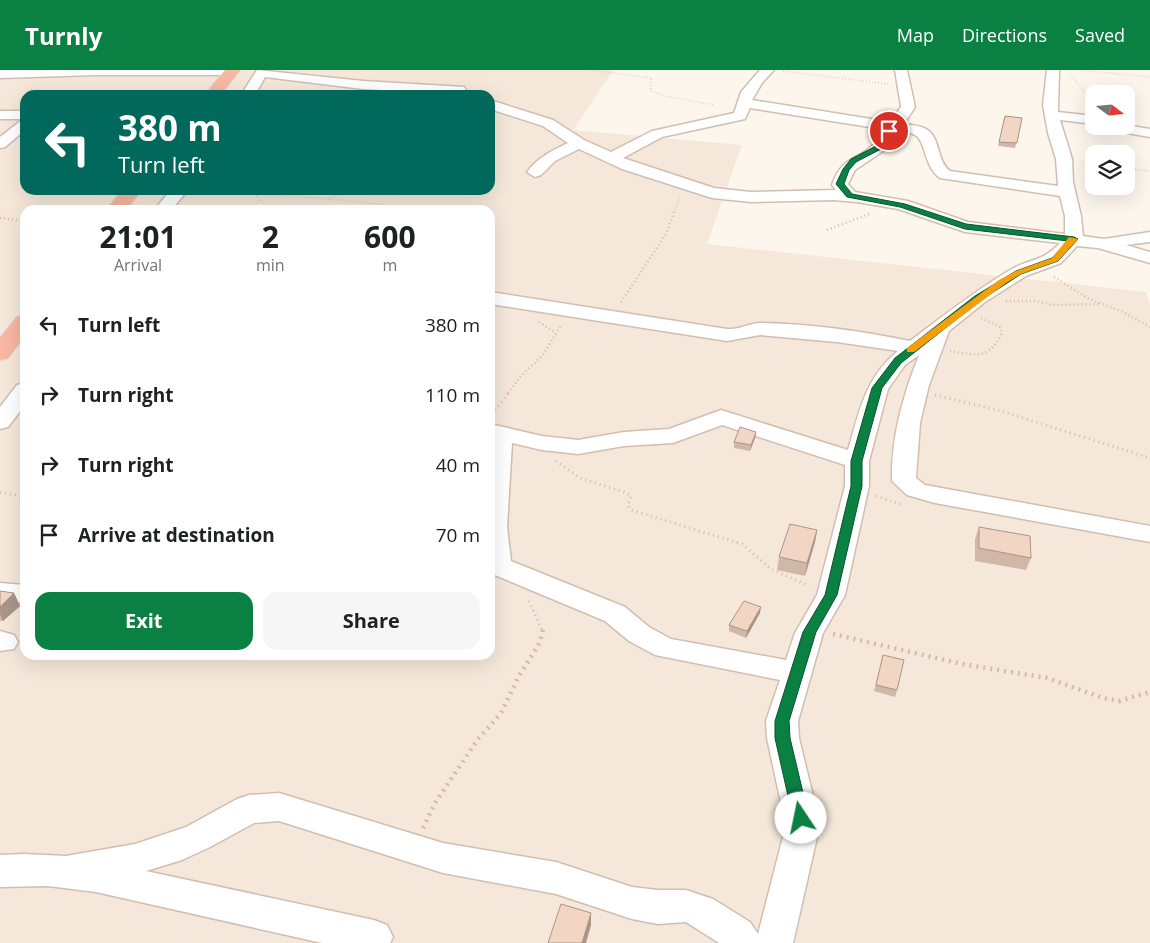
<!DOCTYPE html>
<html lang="en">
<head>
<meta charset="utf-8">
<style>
	body { margin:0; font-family:"Open Sans",sans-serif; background:#f6f6f6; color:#202124; height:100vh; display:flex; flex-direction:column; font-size:19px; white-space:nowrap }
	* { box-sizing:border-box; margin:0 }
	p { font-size:16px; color:#757577 }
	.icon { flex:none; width:28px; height:28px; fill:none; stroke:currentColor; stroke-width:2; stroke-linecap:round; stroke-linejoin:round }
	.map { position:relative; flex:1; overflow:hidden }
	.drawer { position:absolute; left:20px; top:135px; width:475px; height:455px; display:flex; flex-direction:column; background:#fff; border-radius:15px; box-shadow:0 5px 20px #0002 }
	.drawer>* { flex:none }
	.hud { position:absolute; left:20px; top:20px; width:475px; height:105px; border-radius:15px; box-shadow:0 5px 20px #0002; background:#00695c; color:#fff; overflow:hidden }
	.needle { width:32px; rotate:106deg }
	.controls { position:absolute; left:1085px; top:15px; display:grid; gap:10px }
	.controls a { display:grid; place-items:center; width:50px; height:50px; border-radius:10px; background:#fff; box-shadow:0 5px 20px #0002; font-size:25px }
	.pin { position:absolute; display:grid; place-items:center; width:42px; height:42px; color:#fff; margin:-21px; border:2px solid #fff; border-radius:50%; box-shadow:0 1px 5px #0007 }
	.me { position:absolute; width:55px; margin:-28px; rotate:349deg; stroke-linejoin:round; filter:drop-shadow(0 0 4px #0008) }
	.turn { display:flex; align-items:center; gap:18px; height:105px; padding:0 15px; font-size:22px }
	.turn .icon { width:65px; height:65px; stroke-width:2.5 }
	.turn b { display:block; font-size:35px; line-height:42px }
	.eta { display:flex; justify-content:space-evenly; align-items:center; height:85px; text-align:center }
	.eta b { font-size:30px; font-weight:700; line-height:35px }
	.action { display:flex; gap:10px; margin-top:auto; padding:10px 15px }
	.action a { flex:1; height:58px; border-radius:15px; background:#0b8043; color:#fff; font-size:20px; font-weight:700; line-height:58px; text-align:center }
	.action a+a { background:#f6f6f6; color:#202124 }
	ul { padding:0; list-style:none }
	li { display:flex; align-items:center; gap:15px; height:70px; padding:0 15px }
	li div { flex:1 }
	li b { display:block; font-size:19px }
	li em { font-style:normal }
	header { display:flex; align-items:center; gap:30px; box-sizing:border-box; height:70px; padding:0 25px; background:#0b8043; color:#fff }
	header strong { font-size:24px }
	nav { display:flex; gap:28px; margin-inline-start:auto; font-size:18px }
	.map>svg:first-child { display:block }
	.residential { fill:#f5e8da; fill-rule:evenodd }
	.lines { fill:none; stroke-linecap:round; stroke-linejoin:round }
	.street-casing { stroke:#d1beb0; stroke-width:3 }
	.highway-casing { stroke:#dad1cd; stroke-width:2 }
	.path-far3 { stroke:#d9b8a5; stroke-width:2; stroke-dasharray:0.5 2.5; stroke-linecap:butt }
	.path-far2 { stroke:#d9b8a5; stroke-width:2.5; stroke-dasharray:1 3; stroke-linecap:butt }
	.path-far1 { stroke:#d9b8a5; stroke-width:3; stroke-dasharray:1 4; stroke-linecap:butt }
	.path { stroke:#d9b8a5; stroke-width:4.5; stroke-dasharray:2 5; stroke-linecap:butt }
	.street { fill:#fff; fill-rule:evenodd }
	.highway { fill:#f7b7a3; fill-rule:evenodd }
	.wall { fill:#d1b7a8 }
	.shaded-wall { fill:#aa9588 }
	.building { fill:#f3d5c3; stroke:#aa9588 }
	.route { fill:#0b8043; stroke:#07532c }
	.slow { fill:#f59e0b }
</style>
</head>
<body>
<header>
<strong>Turnly</strong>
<nav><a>Map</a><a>Directions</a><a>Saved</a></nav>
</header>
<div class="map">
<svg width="1150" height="873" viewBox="0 0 1150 873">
	<rect width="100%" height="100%" fill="#fdf6ec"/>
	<path class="residential" d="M 0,0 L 614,0 L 573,60 L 742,75 L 707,174 L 1146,222 L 1150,234 L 1150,873 L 0,873 ZM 25,25 L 490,25 L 490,120 L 25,120 ZM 25,140 L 490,140 L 490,585 L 25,585 Z"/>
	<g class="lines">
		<g class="street-casing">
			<g id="street">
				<polygon points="0,0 238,0 238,1 232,5 95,5 0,8"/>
				<polygon points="257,0 363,11 464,17 466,20 459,24 363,19 265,7 255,25 241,25"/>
				<path d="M 760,0 L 774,0 L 762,13 L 752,30 L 890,52 L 901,37 L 895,0 L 907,0 L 915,37 L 904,54 C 910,55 918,55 924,58 C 941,65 936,91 950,101 L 1058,116 L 1056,89 L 1048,63 L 1043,35 L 1047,0 L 1059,0 L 1058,42 L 1094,46 L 1094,54 L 1060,50 L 1072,89 L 1073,112 L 1081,146 L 1083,166 L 1104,169 L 1150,162 L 1150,172 L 1126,175 L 1150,182 L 1150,193 L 1098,178 L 1077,176 L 1061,193 L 1026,206 L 985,232 L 949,261 L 929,315 L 920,353 L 916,408 L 925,415 L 1150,456 L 1150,472 L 935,433 L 907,425 L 892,411 C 891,367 903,326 919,285 L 905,295 L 888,319 L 869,391 L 869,416 L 845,525 L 823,563 L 798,651 L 799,668 L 818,747 L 818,763 L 793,873 L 719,873 L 686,852 L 658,854 L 632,849 L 556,824 L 443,803 L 279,751 L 254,753 L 210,777 L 182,790 L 146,801 L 374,850 L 387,855 L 393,867 L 390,873 L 322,873 L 96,822 L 48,816 L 0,817 L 0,785 L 24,784 L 66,786 L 135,774 L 186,757 L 237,729 L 249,725 L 279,723 L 443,773 L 556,792 L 632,817 L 658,820 L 686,820 L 713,829 L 750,852 L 758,864 L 784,763 L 784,747 L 767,668 L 766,651 L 780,610 L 655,585 L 629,571 L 605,551 L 490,503 L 490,354 L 542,366 L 578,370 L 624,362 L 669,359 L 721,340 L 848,380 C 859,343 865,307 898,281 L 837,272 L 760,265 L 727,271 L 490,234 L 490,222 L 727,259 C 739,260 749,253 761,253 C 811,254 862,261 910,271 C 943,246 975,221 1010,200 C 1030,188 1041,193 1060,173 L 965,162 L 898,139 L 857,132 L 833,130 L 751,132 L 712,128 L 622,99 L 579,79 L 555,91 L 541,105 L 535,107 L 527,102 C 537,88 553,80 568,73 L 543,56 L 490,39 L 490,30 L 553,50 L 584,70 L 611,82 L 652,61 L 734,43 L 741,22 ZM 750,38 L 882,59 C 879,63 878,69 875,73 C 858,91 842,85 832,115 L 836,120 L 751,122 L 714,118 L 623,88 L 662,67 L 745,49 ZM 896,61 C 902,62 910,62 915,65 C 926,71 924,97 940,108 L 1060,126 L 1065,146 L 1065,164 L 968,152 L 908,131 L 855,122 L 848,114 L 855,100 L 886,79 ZM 722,355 L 845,395 L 845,416 L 817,525 L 795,563 L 786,590 L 671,569 L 649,557 L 625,537 L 511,491 L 507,457 L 512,373 L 542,380 L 578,384 L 624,376 L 673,373 Z"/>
				<polygon points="0,41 25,41 25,60 5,77 0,78 0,67 23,49 0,49"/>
				<polygon points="1126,55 1150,59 1150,67 1109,60 1102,56"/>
				<polygon points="171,120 188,120 171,140 154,140"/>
				<polygon points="25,313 25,335 8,357 0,359 0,337 17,315"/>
				<polygon points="0,513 25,515 25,533 0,531"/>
				<polygon points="0,561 14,565 18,572 14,579 0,581"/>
			</g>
		</g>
		<g class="highway-casing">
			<g id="highway">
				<polygon points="225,0 240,0 220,25 205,25"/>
				<polygon points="123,120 142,120 125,140 106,140"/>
				<polygon points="25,245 25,266 8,288 0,290 0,268 17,247"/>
			</g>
		</g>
		<g class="path-far3">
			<polyline points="591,0 652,8 650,20 664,26 715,35"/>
			<polyline points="1080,0 1150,7"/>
			<polyline points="783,1 888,14"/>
			<polyline points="1070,4 1084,21 1089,37"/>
			<polyline points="28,25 33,16"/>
			<polyline points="1082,92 1094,93"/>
			<polyline points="1126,98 1150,101"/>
			<path d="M 196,122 C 271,124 345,128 419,140"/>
			<polyline points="255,123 268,140"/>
			<polyline points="330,129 344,120"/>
			<polyline points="675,140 680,127"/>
		</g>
		<g class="path-far2">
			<polyline points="413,139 419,140"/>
			<polyline points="0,148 25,151"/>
			<polyline points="827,160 869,144"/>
			<polyline points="1054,207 1089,229 1121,241 1150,257"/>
			<polyline points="1006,231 1036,231 1053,235 1099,234"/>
			<polyline points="621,232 666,164 675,139"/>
			<polyline points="539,252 556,263"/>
			<path d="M 950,281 C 975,285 990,290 1002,263 L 1000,257 L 981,248"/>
			<polyline points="508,323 520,307 543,285 561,255"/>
		</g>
		<g class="path-far1">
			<polyline points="935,325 998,340 1150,388"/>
			<polyline points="492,344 509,322"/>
			<polyline points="556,391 580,408 627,423 631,426 628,436 631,440 742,474 771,499 809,516"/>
			<polyline points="0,422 25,427"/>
			<polyline points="876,426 903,435"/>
			<polyline points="529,531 543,562"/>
		</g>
		<g class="path">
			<polyline points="833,564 962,594 1047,608 1103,628 1119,631 1150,622"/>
			<polyline points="423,758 435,733 478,669 501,643 519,606 540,572 543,560"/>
		</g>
		<use href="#street" class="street"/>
		<use href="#highway" class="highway"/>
	</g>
	<g class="wall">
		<polygon points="1005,46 1022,48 1015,78 998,76"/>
		<polygon points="756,362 755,368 750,381 734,378 734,372"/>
		<polygon points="979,457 1031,488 1026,500 975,491 975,469"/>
		<polygon points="817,460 815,472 805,506 777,500 779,487"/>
		<polygon points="0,521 14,523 20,536 3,551 0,551"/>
		<polygon points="760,543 746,568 729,561 729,555"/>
		<polygon points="883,585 897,620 895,627 874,621"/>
	</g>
	<g class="shaded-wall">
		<polygon points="756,362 755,368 750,381 751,375"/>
		<polygon points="817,460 815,472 805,506 807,493"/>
		<polygon points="14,523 20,536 3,551 0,544 0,537"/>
		<polygon points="761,537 760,543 746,568 747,561"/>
		<polygon points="591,843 591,855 586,873 582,873"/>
	</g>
	<g class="building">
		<polygon points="1005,46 1022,48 1017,73 999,72"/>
		<polygon points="740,357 756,362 751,375 734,372"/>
		<polygon points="790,454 817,460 807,493 779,487"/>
		<polygon points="979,457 1030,466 1031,488 979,478"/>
		<polygon points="0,521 14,523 0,537"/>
		<polygon points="744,531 761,537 747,561 729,555"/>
		<polygon points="883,585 904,590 897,620 876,615"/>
		<polygon points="561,834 591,843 582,873 548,873"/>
	</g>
	<polygon class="route" points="886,59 892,61 881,79 856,92 849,100 844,114 852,124 905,134 966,154 1074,167 1078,169 1058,191 1021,204 981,230 901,293 882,318 862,391 862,416 837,525 816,562 789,651 790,668 809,748 807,752 801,754 796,752 793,748 775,668 775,651 803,562 825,525 851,416 851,391 872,318 895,288 975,226 1016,201 1052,188 1068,171 965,159 900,137 847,127 836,114 843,99 851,89 876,76"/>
	<polygon class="slow" points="1069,167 1078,169 1058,191 1021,204 1006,213 914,282 907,282 907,278 999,210 1016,201 1052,188"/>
</svg>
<div class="controls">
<a><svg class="needle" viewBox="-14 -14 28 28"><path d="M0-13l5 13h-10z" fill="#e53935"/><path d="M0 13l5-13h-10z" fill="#757577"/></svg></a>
<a><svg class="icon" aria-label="layers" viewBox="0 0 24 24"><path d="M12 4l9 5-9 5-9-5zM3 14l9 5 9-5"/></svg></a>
</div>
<div class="pin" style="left:889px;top:61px;background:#d93025"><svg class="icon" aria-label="arrive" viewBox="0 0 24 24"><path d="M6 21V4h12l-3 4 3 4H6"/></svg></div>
<svg class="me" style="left:801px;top:748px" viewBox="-20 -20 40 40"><circle r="19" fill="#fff"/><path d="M0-13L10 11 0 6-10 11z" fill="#0b8043"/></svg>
<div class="hud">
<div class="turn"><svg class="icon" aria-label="left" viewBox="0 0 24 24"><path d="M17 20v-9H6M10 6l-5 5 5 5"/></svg><div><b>380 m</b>Turn left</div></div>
</div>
<section class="drawer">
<div class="eta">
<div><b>21:01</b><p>Arrival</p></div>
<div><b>2</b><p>min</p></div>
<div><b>600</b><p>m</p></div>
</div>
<ul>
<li><svg class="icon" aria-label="left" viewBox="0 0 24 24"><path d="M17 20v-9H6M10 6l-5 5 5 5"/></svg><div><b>Turn left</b></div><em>380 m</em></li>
<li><svg class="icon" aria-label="right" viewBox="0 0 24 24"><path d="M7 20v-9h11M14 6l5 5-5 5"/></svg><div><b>Turn right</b></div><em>110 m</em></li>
<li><svg class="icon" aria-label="right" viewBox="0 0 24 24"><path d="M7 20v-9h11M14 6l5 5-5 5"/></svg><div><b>Turn right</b></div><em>40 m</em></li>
<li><svg class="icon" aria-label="arrive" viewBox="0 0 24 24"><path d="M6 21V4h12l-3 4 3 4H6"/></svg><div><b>Arrive at destination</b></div><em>70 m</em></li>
</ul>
<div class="action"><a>Exit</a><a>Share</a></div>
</section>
</div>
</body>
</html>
